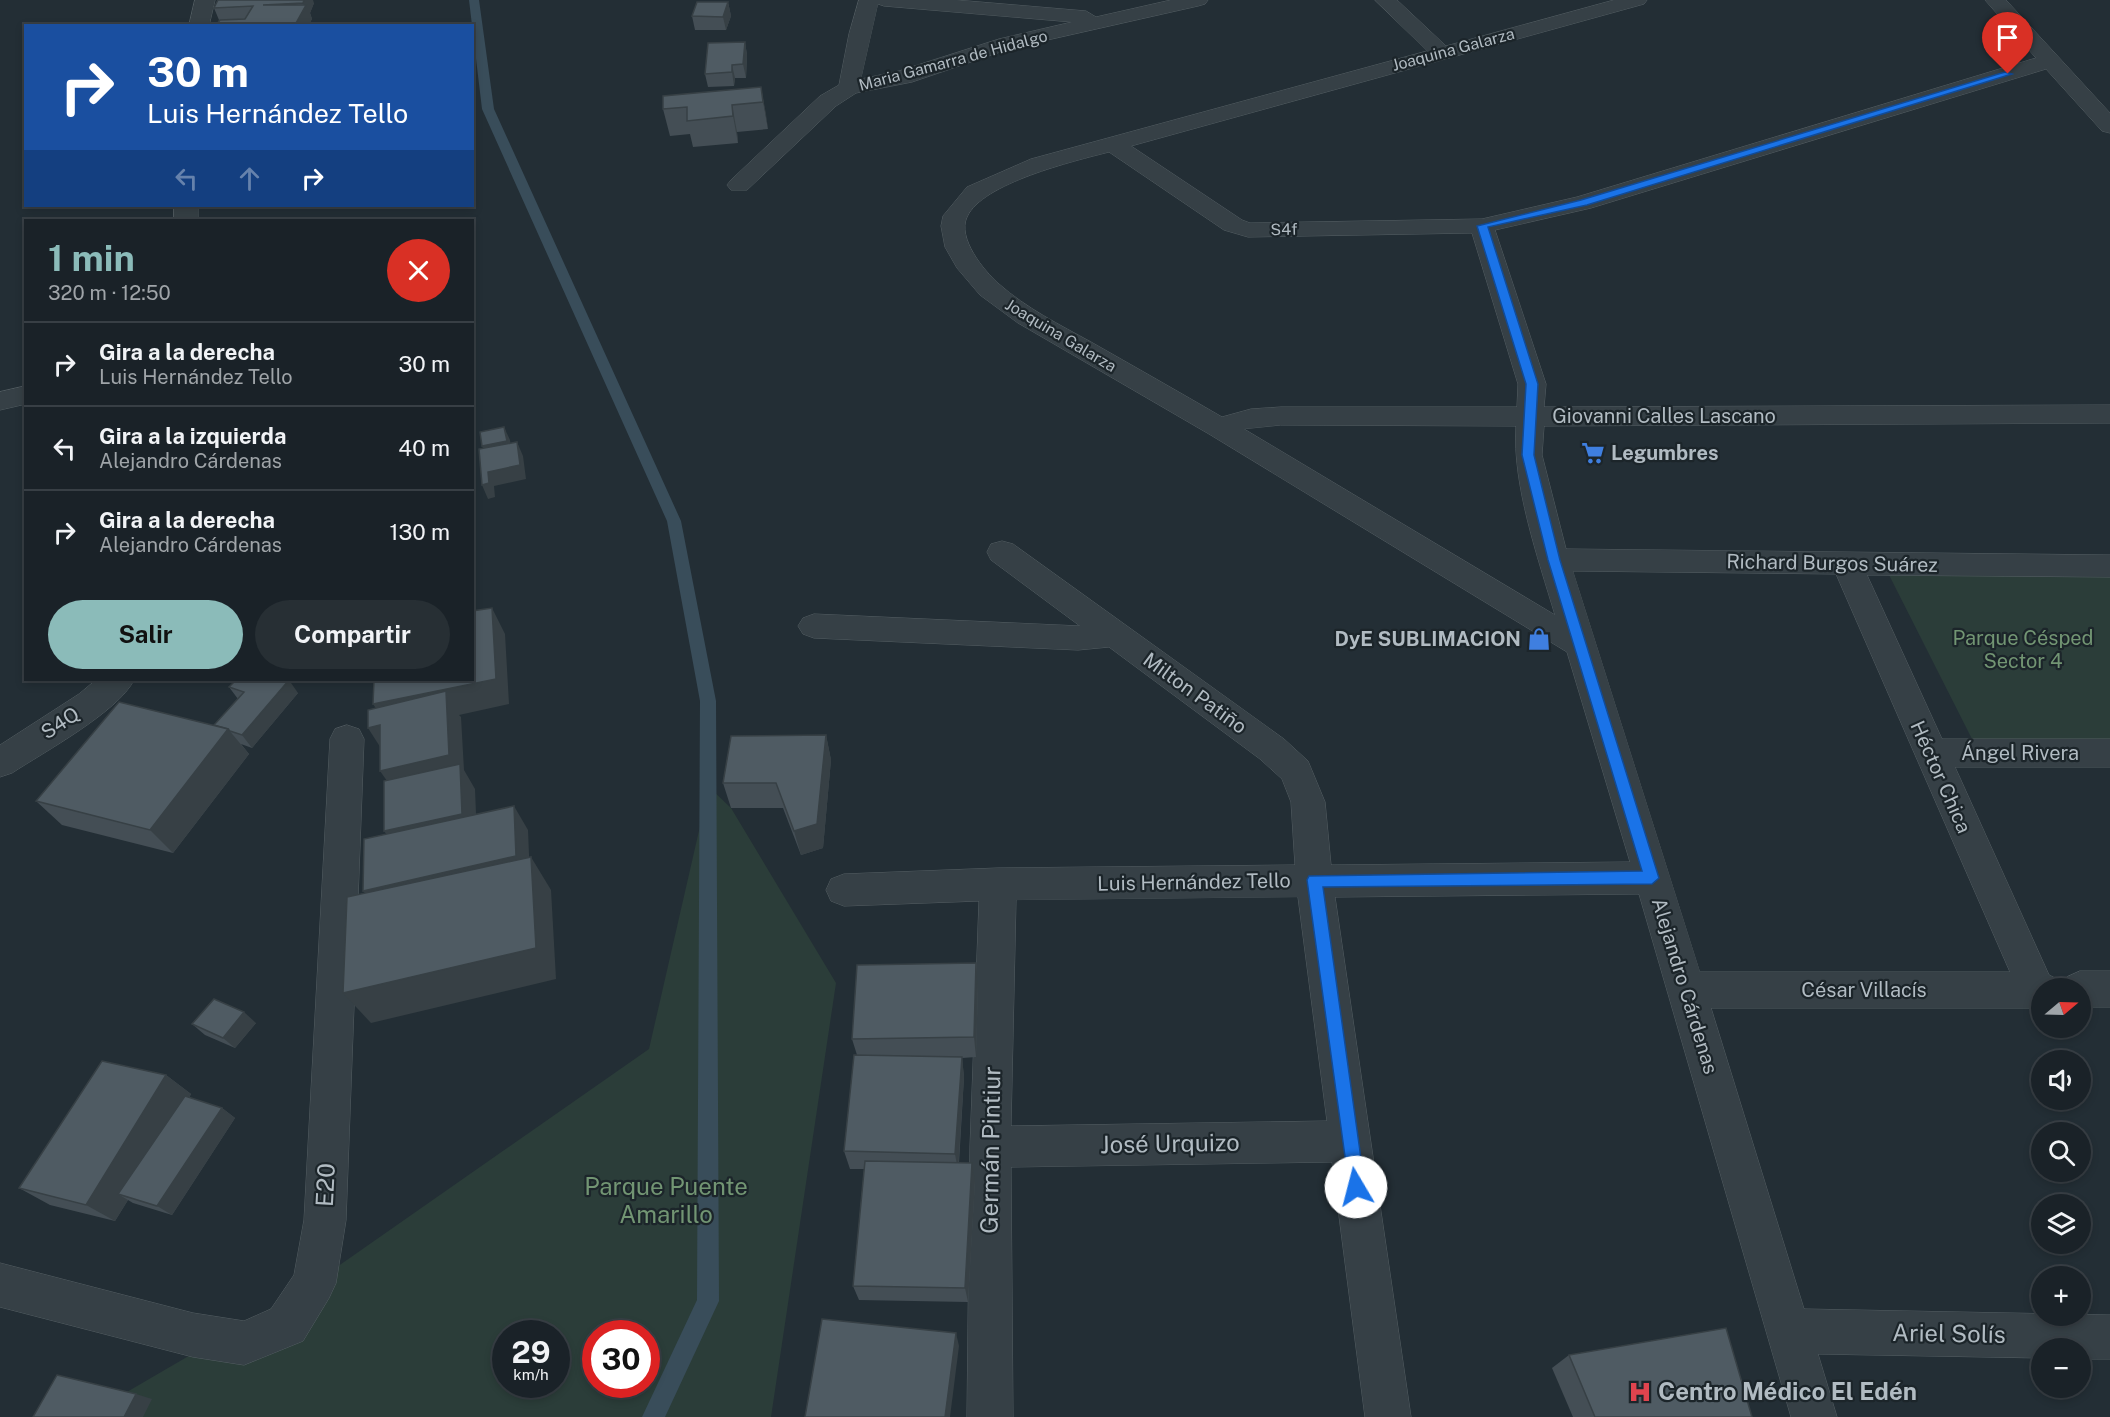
<!DOCTYPE html>
<html lang="es">
<head>
<meta charset="utf-8">
<style>
	body { margin:0; font-family:"Public Sans",sans-serif; background:#272f34; color:#f1f3f6; height:100vh; display:flex; flex-direction:column; font-size:22px; white-space:nowrap }
	* { box-sizing:border-box; margin:0 }
	p { font-size:20px; color:#9fa4a8 }
	.icon { flex:none; width:33px; height:33px; fill:none; stroke:currentColor; stroke-width:2; stroke-linecap:round; stroke-linejoin:round }
	.map { position:relative; flex:1; overflow:hidden }
	.panel { position:absolute; left:24px; top:219px; width:450px; height:462px; display:flex; flex-direction:column; background:#1a2228; border-radius:0px; box-shadow:0 3px 9px #0003,0 0 0 2px #383f45 }
	.panel>* { flex:none }
	.banner { position:absolute; left:24px; top:24px; width:450px; height:183px; border-radius:0px; box-shadow:0 3px 9px #0003,0 0 0 2px #383f45; background:#1a4fa0; color:#fff; overflow:hidden }
	.needle { width:39px; rotate:71deg }
	.buttons { position:absolute; left:2031px; top:978px; display:grid; gap:12px }
	.buttons a { display:grid; place-items:center; width:60px; height:60px; border-radius:50%; background:#1a2228; box-shadow:0 3px 9px #0003,0 0 0 2px #383f45; font-size:30px }
	.speed { position:absolute; left:492px; top:1320px; display:flex; gap:12px; font-size:30px; font-weight:700; text-align:center }
	.speed>* { display:grid; place-content:center; width:78px; height:78px; border-radius:50%; background:#1a2228; box-shadow:0 3px 9px #0003,0 0 0 2px #383f45; line-height:1 }
	.speed small { font-size:15px; font-weight:400 }
	.speed .limit { border:9px solid #d22; background:#fff; color:#111 }
	.pin { position:absolute; display:grid; place-items:center; width:51px; height:51px; color:#fff; margin:-62px -26px; border-radius:50% 50% 50% 0; rotate:-45deg; box-shadow:0 0 6px #0007 }
	.pin .icon { rotate:45deg }
	.me { position:absolute; width:66px; margin:-33px; rotate:352deg; stroke-linejoin:round; filter:drop-shadow(0 0 4px #0008) }
	.turn { display:flex; align-items:center; gap:21px; height:126px; padding:0 24px; font-size:27px }
	.turn .icon { width:78px; height:78px; stroke-width:2.5 }
	.turn b { display:block; font-size:42px; line-height:51px }
	.lanes { display:flex; align-items:center; height:57px; padding:0 24px; background:#0003; justify-content:center; gap:30px; direction:ltr }
	.lanes .off { opacity:.35 }
	.round { display:grid; place-items:center; flex:none; width:63px; height:63px; border-radius:32px; background:#272f34 }
	.summary { display:flex; align-items:center; justify-content:space-between; height:102px; padding:0 24px }
	h1 { font-size:36px; font-weight:700; line-height:45px; color:#8bbbb9 }
	.cta { display:flex; gap:12px; margin-top:auto; padding:12px 24px }
	.cta a { flex:1; height:69px; border-radius:36px; background:#8bbbb9; color:#111; font-size:24px; font-weight:700; line-height:69px; text-align:center }
	.cta a+a { background:#272f34; color:#f1f3f6 }
	ul { padding:0; list-style:none }
	li { display:flex; align-items:center; gap:18px; height:84px; padding:0 24px; border-top:2px solid #383f45 }
	li div { flex:1 }
	li b { display:block; font-size:22px }
	li em { font-style:normal }
	.map>svg:first-child { display:block }
	.green { fill:#2b3d39; fill-rule:evenodd }
	.lines { fill:none; stroke-linecap:round; stroke-linejoin:round }
	.stream { fill:#394d5a; fill-rule:evenodd }
	.minor-casing { stroke:#545e63; stroke-width:1 }
	.minor { fill:#364046; fill-rule:evenodd }
	.wall { fill:#444e55 }
	.shaded-wall { fill:#374045 }
	.building { fill:#4f5b63; stroke:#374045; stroke-width:1.5 }
	.route { fill:#1a73e8; stroke:#114b97; stroke-width:1.5 }
	.labels { text-anchor:middle; stroke-width:4.5; stroke-linejoin:round; paint-order:stroke }
	.far-street-label { font-size:16px; fill:#b1bbc2; stroke:#1c252a }
	.street-label { font-size:20px; fill:#b1bbc2; stroke:#1c252a }
	.poi-label { font-size:20px; font-weight:bold; fill:#b1bbc2; stroke:#1c252a; text-anchor:start }
	.park-label { font-size:20px; fill:#729573; stroke:#1c252a }
	.near-street-label { font-size:24px; fill:#b1bbc2; stroke:#1c252a }
	.near-park-label { font-size:24px; fill:#729573; stroke:#1c252a }
	.near-poi-label { font-size:24px; font-weight:bold; fill:#b1bbc2; stroke:#1c252a; text-anchor:start }
</style>
</head>
<body>
<div class="map">
<svg width="2110" height="1417" viewBox="0 0 2110 1417">
	<rect width="100%" height="100%" fill="#232e35"/>
	<g class="green">
		<polygon points="2110,561 2110,741 1973,741 1884,565"/>
		<path d="M 709,787 L 731,808 L 836,983 L 771,1417 L 101,1417 L 108,1403 L 314,1283 L 649,1049 ZM 506,1334 L 556,1334 L 556,1384 L 506,1384 ZM 596,1334 L 646,1334 L 646,1384 L 596,1384 Z"/>
	</g>
	<g class="lines">
		<polygon class="stream" points="469,0 479,0 494,109 681,521 716,701 719,1301 665,1417 642,1417 697,1300 700,701 667,521 482,109"/>
		<g class="minor-casing">
			<g id="minor">
				<polygon points="195,0 215,0 209,26 189,26"/>
				<path d="M 859,0 L 956,0 L 1086,11 L 1096,17 L 1171,0 L 1208,0 L 1205,4 L 1198,6 L 1012,48 L 912,82 L 856,93 L 836,106 L 747,190 L 731,190 L 727,185 L 731,180 L 820,96 L 839,85 L 849,34 ZM 878,4 L 884,6 L 1072,22 L 999,39 L 899,71 L 861,79 Z"/>
				<path d="M 1375,0 L 1397,0 L 1446,46 L 1614,0 L 1647,0 L 1644,4 L 1131,146 L 1242,220 L 1250,223 L 1482,219 L 1577,197 L 2036,58 L 1985,0 L 2006,0 L 2110,113 L 2110,133 L 2102,131 L 2046,69 L 1591,208 L 1495,230 L 1546,384 L 1544,407 L 2110,405 L 2110,423 L 1544,426 L 1542,455 L 1566,549 L 2110,555 L 2110,577 L 1867,575 L 1942,739 L 2110,739 L 2110,767 L 1955,767 L 2049,975 L 2055,978 L 2060,988 L 2042,988 L 2042,1008 L 1711,1008 L 1804,1309 L 2110,1315 L 2110,1359 L 2080,1359 L 2080,1348 L 2042,1348 L 2042,1358 L 1818,1354 L 1837,1417 L 1791,1417 L 1639,894 L 1335,897 L 1411,1417 L 1365,1417 L 1332,1162 L 1011,1167 L 1013,1417 L 967,1417 L 970,1147 L 979,901 L 844,906 L 831,901 L 826,890 L 831,879 L 844,874 L 998,868 L 1295,865 L 1291,802 L 1282,779 L 1260,759 L 1109,647 L 1078,650 L 814,638 L 803,634 L 798,626 L 803,618 L 814,614 L 1080,626 L 991,560 L 987,552 L 991,544 L 1002,541 L 1013,544 L 1284,739 L 1308,761 L 1325,802 L 1331,865 L 1630,862 L 1567,652 L 1209,434 L 1018,323 L 980,295 L 957,268 L 945,247 L 941,226 L 943,216 L 967,187 L 1031,159 L 1427,51 ZM 1109,152 L 1224,230 L 1248,237 L 1472,233 L 1518,384 L 1517,407 L 1281,407 L 1251,409 L 1222,417 C 1179,392 1135,367 1091,342 C 1060,325 1026,308 999,284 C 984,271 957,238 967,217 C 982,183 1074,161 1109,152 ZM 1281,425 L 1516,426 C 1512,484 1538,558 1555,615 L 1244,429 ZM 1573,571 L 1836,574 L 2010,972 L 1700,972 ZM 1298,897 L 1327,1121 L 1011,1126 L 1016,900 Z"/>
				<rect x="174" y="206" width="24" height="14"/>
				<polygon points="26,386 26,404 0,410 0,392"/>
				<path d="M 96,680 L 134,680 C 118,712 44,752 12,773 L 0,777 L 0,745 L 79,694 Z"/>
				<polygon points="347,725 359,729 364,739 346,1220 336,1283 329,1298 303,1341 244,1365 193,1357 0,1307 0,1263 193,1313 244,1321 271,1309 294,1275 304,1220 330,739 335,729"/>
				<polygon points="2080,971 2110,971 2110,1007 2080,1007 2080,988 2061,988 2067,977"/>
			</g>
		</g>
		<use href="#minor" class="minor"/>
	</g>
	<g class="wall">
		<polygon points="728,2 731,16 726,30 695,30 692,16"/>
		<polygon points="314,3 310,13 312,19 308,26 217,26 219,20 214,8"/>
		<polygon points="745,42 747,55 746,78 735,78 734,86 708,87 705,74"/>
		<polygon points="761,87 768,129 737,132 738,143 693,147 690,134 670,136 663,109"/>
		<polygon points="229,687 298,693 252,748 241,744 249,754 173,853 62,825 36,801 214,725 238,699"/>
		<polygon points="826,735 831,760 823,848 801,855 783,808 731,808 723,783"/>
		<polygon points="978,985 976,1057 962,1058 964,1077 959,1163 975,1181 968,1302 859,1300 853,1286 864,1169 850,1169 844,1151 857,1055 852,1039"/>
		<polygon points="256,1023 235,1048 205,1035 192,1024"/>
		<polygon points="166,1075 191,1094 189,1098 222,1108 235,1118 172,1215 133,1203 128,1200 115,1221 50,1205 19,1188"/>
		<polygon points="1569,1355 1752,1417 1573,1417 1552,1368"/>
	</g>
	<g class="shaded-wall">
		<polygon points="304,0 313,0 314,3 310,13 312,19 308,26 297,26 296,23 305,8 303,3"/>
		<polygon points="728,2 731,16 726,30 723,17"/>
		<polygon points="745,42 747,55 746,78 743,64"/>
		<polygon points="732,65 735,78 734,86 732,72"/>
		<polygon points="761,87 766,114 768,129 763,102"/>
		<polygon points="732,105 737,132 738,143 733,116"/>
		<polygon points="504,427 510,440 512,455 488,460 482,446"/>
		<polygon points="517,442 523,456 526,479 494,486 495,497 488,499 482,485 488,472"/>
		<polygon points="492,608 505,634 509,704 459,715 461,717 464,770 475,789 477,838 402,855 384,831 397,795 380,771 390,729 373,704"/>
		<polygon points="289,680 298,693 252,748 242,735"/>
		<polygon points="380,725 384,753 368,728"/>
		<polygon points="228,729 249,754 173,853 150,830"/>
		<polygon points="826,735 831,760 823,848 801,855 794,831"/>
		<polygon points="514,806 528,830 530,879 382,913 363,891"/>
		<polygon points="531,857 551,890 556,979 371,1023 343,993"/>
		<polygon points="976,963 978,985 976,1057 974,1037"/>
		<polygon points="244,1012 256,1023 235,1048 223,1038"/>
		<polygon points="962,1057 964,1077 958,1171 955,1154"/>
		<polygon points="166,1075 191,1094 129,1198 118,1194 128,1200 115,1221 86,1205"/>
		<polygon points="222,1108 235,1118 172,1215 157,1206"/>
		<polygon points="972,1163 975,1181 968,1302 965,1288"/>
		<polygon points="956,1333 959,1346 950,1417 945,1417"/>
		<polygon points="136,1394 152,1399 143,1417 124,1417"/>
	</g>
	<g class="building">
		<polygon points="218,0 304,0 303,3 263,5 306,5 296,23 216,25 220,20 245,19 253,6 214,8"/>
		<polygon points="697,2 728,2 723,17 692,16"/>
		<polygon points="745,42 743,64 732,65 732,72 705,74 708,43"/>
		<polygon points="761,87 763,102 732,105 733,116 687,121 687,107 663,109 663,96"/>
		<polygon points="504,427 507,441 482,446 480,432"/>
		<polygon points="517,442 520,465 488,472 489,483 482,485 479,449"/>
		<polygon points="492,608 496,679 373,704 374,680 472,680 472,611"/>
		<polygon points="236,680 289,680 242,735 230,731 228,729 214,725 244,692 229,687"/>
		<polygon points="446,691 449,755 380,771 380,725 368,728 368,710"/>
		<polygon points="119,702 228,729 150,830 36,801"/>
		<polygon points="826,735 817,824 794,831 776,783 723,783 731,736"/>
		<polygon points="460,764 462,814 384,831 384,781"/>
		<polygon points="514,806 516,856 363,891 364,839"/>
		<polygon points="531,857 536,948 343,993 347,897"/>
		<polygon points="976,963 974,1037 852,1039 857,965"/>
		<polygon points="214,999 244,1012 223,1038 192,1024"/>
		<polygon points="854,1055 962,1057 955,1154 844,1151"/>
		<polygon points="102,1061 166,1075 86,1205 19,1188"/>
		<polygon points="185,1096 222,1108 157,1206 118,1194"/>
		<polygon points="865,1161 972,1163 965,1288 853,1286"/>
		<polygon points="822,1319 956,1333 945,1417 805,1417"/>
		<polygon points="1726,1328 1752,1417 1595,1417 1569,1355"/>
		<polygon points="57,1375 136,1394 124,1417 33,1417"/>
	</g>
	<polygon class="route" points="2005,72 2012,74 1587,205 1488,227 1538,384 1534,455 1560,560 1659,878 1652,884 1323,887 1365,1187 1362,1193 1356,1195 1350,1193 1307,880 1309,876 1642,871 1548,560 1522,455 1526,384 1477,226 1581,200"/>
	<defs>
		<g id="supermarket-bare" transform="scale(1.8)"><path d="M-6-5.5h2.5l.6 2H6L4.5 2H-2.5L-4.4-4H-6ZM-1.5 3.2a1.3 1.3 0 1 0 .1 0ZM3 3.2a1.3 1.3 0 1 0 .1 0Z" fill="#3f7fe0" stroke="#1c252a" stroke-width="2.5" paint-order="stroke"/></g>
		<g id="shop-bare" transform="scale(1.8)"><path d="M-5-2.5h2.3a2.7 3.5 0 0 1 5.4 0H5L5.5 6h-11ZM-1.5-2.5h3a1.5 2.3 0 0 0-3 0Z" fill="#3f7fe0" stroke="#1c252a" stroke-width="2.5" paint-order="stroke"/></g>
		<g id="hospital-bare" transform="scale(1.8)"><path d="M-5-5h3v3.5h4V-5h3V5h-3V1.5h-4V5h-3Z" fill="#e0444e" stroke="#1c252a" stroke-width="2.5" paint-order="stroke"/></g>
	</defs>
	<g fill-rule="evenodd">
		<use href="#supermarket-bare" x="1593" y="453"/>
		<use href="#shop-bare" x="1539" y="639"/>
		<use href="#hospital-bare" x="1640" y="1392"/>
	</g>
	<g class="labels">
		<g class="far-street-label">
			<text transform="translate(1453 49) rotate(-15)" y="6">Joaquina Galarza</text>
			<text transform="translate(953 60) rotate(-15)" y="6">Maria Gamarra de Hidalgo</text>
			<text transform="translate(1284 229) rotate(-1)" y="6">S4f</text>
			<text transform="translate(1061 335) rotate(31)" y="6">Joaquina Galarza</text>
		</g>
		<g class="street-label">
			<text x="1664" y="423">Giovanni Calles Lascano</text>
			<text transform="translate(1832 563) rotate(1)" y="7">Richard Burgos Suárez</text>
			<text transform="translate(1195 693) rotate(36)" y="7">Milton Patiño</text>
			<text transform="translate(60 723) rotate(-33)" y="7">S4Q</text>
			<text x="2020" y="760">Ángel Rivera</text>
			<text transform="translate(1941 777) rotate(66)" y="7">Héctor Chica</text>
			<text transform="translate(1194 882) rotate(-1)" y="7">Luis Hernández Tello</text>
			<text transform="translate(1685 986) rotate(73)" y="7">Alejandro Cárdenas</text>
			<text x="1864" y="997">César Villacís</text>
		</g>
		<g class="poi-label">
			<text x="1611" y="460">Legumbres</text>
			<text x="1521" y="646" text-anchor="end">DyE SUBLIMACION</text>
		</g>
		<g class="park-label">
			<text x="2023" y="645">Parque Césped<tspan x="2023" dy="23">Sector 4</tspan></text>
		</g>
		<g class="near-street-label">
			<text transform="translate(1170 1144) rotate(-1)" y="8">José Urquizo</text>
			<text transform="translate(991 1150) rotate(-89)" y="8">Germán Pintiur</text>
			<text transform="translate(326 1185) rotate(-87)" y="8">E20</text>
			<text transform="translate(1949 1334) rotate(1)" y="8">Ariel Solís</text>
		</g>
		<g class="near-park-label">
			<text x="666" y="1195">Parque Puente<tspan x="666" dy="28">Amarillo</tspan></text>
		</g>
		<g class="near-poi-label">
			<text x="1658" y="1400">Centro Médico El Edén</text>
		</g>
	</g>
</svg>
<div class="buttons">
<a><svg class="needle" viewBox="-14 -14 28 28"><path d="M0-13l5 13h-10z" fill="#e53935"/><path d="M0 13l5-13h-10z" fill="#9fa4a8"/></svg></a>
<a><svg class="icon" aria-label="sound" viewBox="0 0 24 24"><path d="M4 9h4l5-4v14l-5-4H4zM17 9q2 3 0 6"/></svg></a>
<a><svg class="icon" aria-label="search" viewBox="0 0 24 24"><circle cx="10" cy="10" r="6"/><path d="M15 15l6 6"/></svg></a>
<a><svg class="icon" aria-label="layers" viewBox="0 0 24 24"><path d="M12 4l9 5-9 5-9-5zM3 14l9 5 9-5"/></svg></a>
<a>+</a>
<a>−</a>
</div>
<div class="speed"><div>29<small>km/h</small></div><div class="limit">30</div></div>
<div class="pin" style="left:2008px;top:74px;background:#d93025"><svg class="icon" aria-label="arrive" viewBox="0 0 24 24"><path d="M6 21V4h12l-3 4 3 4H6"/></svg></div>
<svg class="me" style="left:1356px;top:1187px" viewBox="-20 -20 40 40"><circle r="19" fill="#fff"/><path d="M0-13L10 11 0 6-10 11z" fill="#1a73e8"/></svg>
<div class="banner">
<div class="turn"><svg class="icon" aria-label="right" viewBox="0 0 24 24"><path d="M7 20v-9h11M14 6l5 5-5 5"/></svg><div><b>30 m</b>Luis Hernández Tello</div></div>
<div class="lanes"><svg class="icon off" aria-label="left" viewBox="0 0 24 24"><path d="M17 20v-9H6M10 6l-5 5 5 5"/></svg><svg class="icon off" aria-label="ahead" viewBox="0 0 24 24"><path d="M12 20V5M6 11l6-6 6 6"/></svg><svg class="icon" aria-label="right" viewBox="0 0 24 24"><path d="M7 20v-9h11M14 6l5 5-5 5"/></svg></div>
</div>
<section class="panel">
<div class="summary"><div><h1>1 min</h1><p>320 m · 12:50</p></div><a class="round" style="background:#d93025;color:#fff"><svg class="icon" aria-label="close" viewBox="0 0 24 24"><path d="M6 6l12 12M18 6L6 18"/></svg></a></div>
<ul>
<li><svg class="icon" aria-label="right" viewBox="0 0 24 24"><path d="M7 20v-9h11M14 6l5 5-5 5"/></svg><div><b>Gira a la derecha</b><p>Luis Hernández Tello</p></div><em>30 m</em></li>
<li><svg class="icon" aria-label="left" viewBox="0 0 24 24"><path d="M17 20v-9H6M10 6l-5 5 5 5"/></svg><div><b>Gira a la izquierda</b><p>Alejandro Cárdenas</p></div><em>40 m</em></li>
<li><svg class="icon" aria-label="right" viewBox="0 0 24 24"><path d="M7 20v-9h11M14 6l5 5-5 5"/></svg><div><b>Gira a la derecha</b><p>Alejandro Cárdenas</p></div><em>130 m</em></li>
</ul>
<div class="cta"><a>Salir</a><a>Compartir</a></div>
</section>
</div>
</body>
</html>
